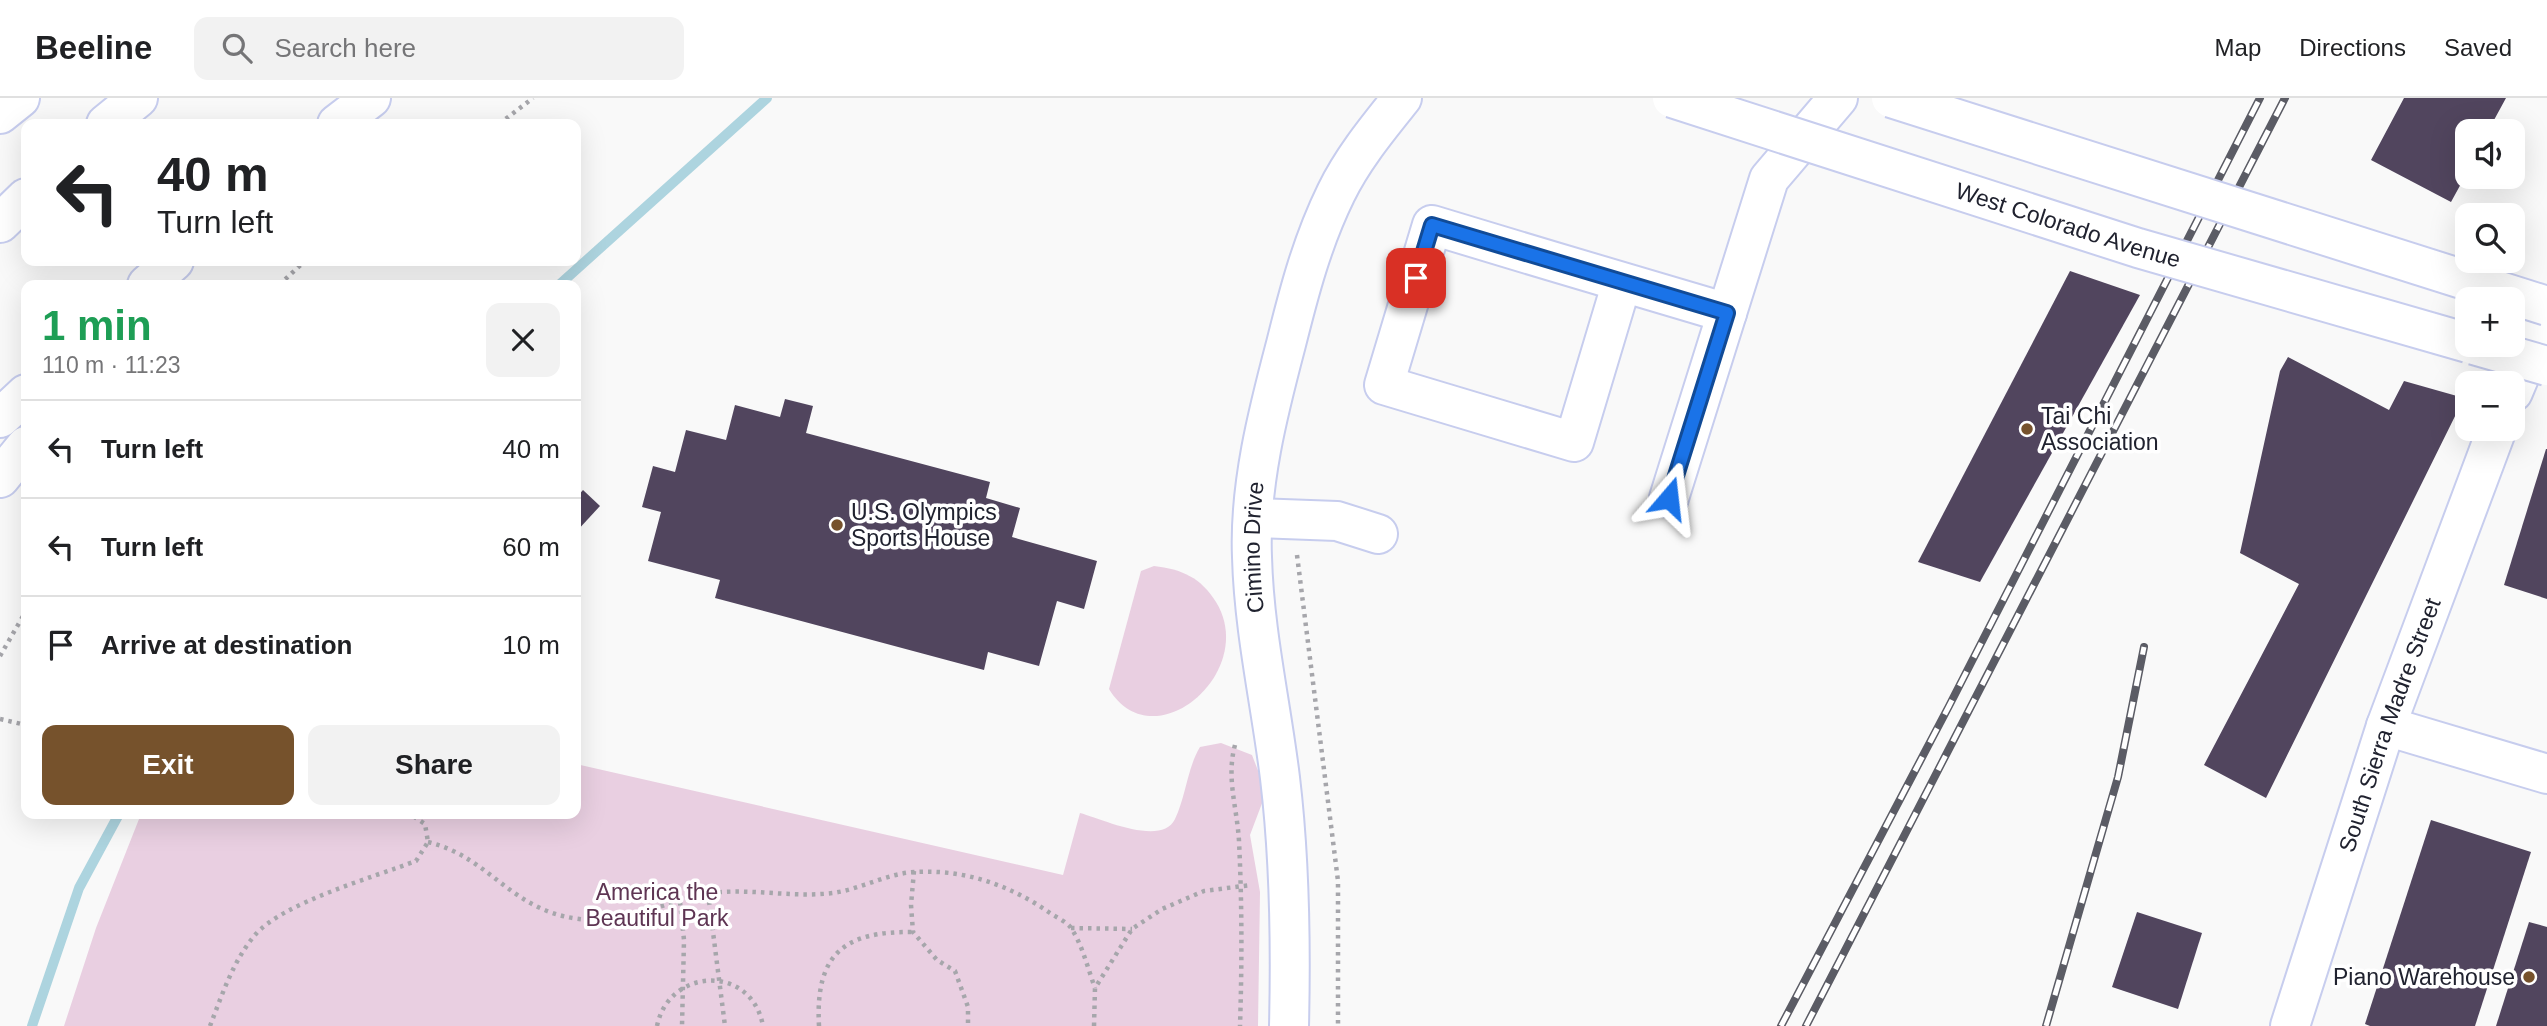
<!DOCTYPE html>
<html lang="en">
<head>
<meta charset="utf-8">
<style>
	body { margin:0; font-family:Arial,sans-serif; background:#f2f2f2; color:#202124; height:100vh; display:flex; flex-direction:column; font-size:26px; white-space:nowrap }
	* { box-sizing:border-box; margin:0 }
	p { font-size:23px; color:#757577 }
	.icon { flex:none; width:38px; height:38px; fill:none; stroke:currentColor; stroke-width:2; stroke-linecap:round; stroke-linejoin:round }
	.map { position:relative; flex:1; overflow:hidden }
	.drawer { position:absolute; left:21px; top:182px; width:560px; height:539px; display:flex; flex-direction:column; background:#fff; border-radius:14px; box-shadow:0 7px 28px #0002 }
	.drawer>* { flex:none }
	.hud { position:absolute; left:21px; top:21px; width:560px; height:147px; border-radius:14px; box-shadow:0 7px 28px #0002; background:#fff; color:#202124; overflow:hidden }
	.buttons { position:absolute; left:2455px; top:21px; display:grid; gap:14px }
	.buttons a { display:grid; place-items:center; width:70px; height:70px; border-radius:14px; background:#fff; box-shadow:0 7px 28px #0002; font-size:35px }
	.pin { position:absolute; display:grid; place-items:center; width:60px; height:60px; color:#fff; margin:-30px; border-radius:14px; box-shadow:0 4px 10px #0006 }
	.me { position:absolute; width:77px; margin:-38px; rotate:17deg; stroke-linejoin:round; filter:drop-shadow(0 0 5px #0008) }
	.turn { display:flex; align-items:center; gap:24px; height:147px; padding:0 21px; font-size:32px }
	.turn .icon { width:91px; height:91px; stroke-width:2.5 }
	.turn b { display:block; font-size:49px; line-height:60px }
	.round { display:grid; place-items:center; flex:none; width:74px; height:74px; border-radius:14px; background:#f2f2f2 }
	.summary { display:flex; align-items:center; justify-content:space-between; height:119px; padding:0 21px }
	h1 { font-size:42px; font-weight:700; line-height:52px; color:#1e9e55 }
	.primary-button { display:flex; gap:14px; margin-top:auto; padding:14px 21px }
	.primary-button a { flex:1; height:80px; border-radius:14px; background:#76522c; color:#fff; font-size:28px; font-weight:700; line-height:80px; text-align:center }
	.primary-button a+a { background:#f2f2f2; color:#202124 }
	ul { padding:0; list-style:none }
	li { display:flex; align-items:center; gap:21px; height:98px; padding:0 21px; border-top:2px solid #e0e0e0 }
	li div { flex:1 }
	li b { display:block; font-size:26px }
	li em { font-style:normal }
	header { display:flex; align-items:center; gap:42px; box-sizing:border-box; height:98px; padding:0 35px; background:#fff; border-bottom:2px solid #e0e0e0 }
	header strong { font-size:33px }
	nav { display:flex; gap:38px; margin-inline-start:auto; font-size:24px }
	.search { width:490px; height:63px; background:#f2f2f2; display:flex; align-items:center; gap:18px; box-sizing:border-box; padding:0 24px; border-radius:14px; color:#757577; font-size:26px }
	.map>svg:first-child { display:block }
	.green { fill:#e9cfe1 }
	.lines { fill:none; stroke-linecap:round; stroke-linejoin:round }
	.stream { stroke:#add4df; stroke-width:10 }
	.building { fill:#51455e }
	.minor-casing { stroke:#c7cdee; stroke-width:42 }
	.highway-casing { stroke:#c7cdee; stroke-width:42 }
	.path { stroke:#a6a6ab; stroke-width:4.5; stroke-dasharray:3.5 5; stroke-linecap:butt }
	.minor { stroke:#fff; stroke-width:38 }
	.highway { stroke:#fff; stroke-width:38 }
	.rail-casing { stroke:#5b5c65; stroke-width:8 }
	.rail { stroke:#fff; stroke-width:5; stroke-dasharray:16; stroke-linecap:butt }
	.major-bridge-casing { stroke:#c7cdee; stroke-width:42; stroke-linecap:butt }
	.major-bridge { stroke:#fff; stroke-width:38 }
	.route-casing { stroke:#114b97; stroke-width:18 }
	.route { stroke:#1a73e8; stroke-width:12 }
	.poi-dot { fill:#76522c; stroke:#fff; stroke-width:2.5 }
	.labels { text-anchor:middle; stroke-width:7; stroke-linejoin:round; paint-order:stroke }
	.street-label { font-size:23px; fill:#20222f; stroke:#fff }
	.poi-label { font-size:23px; fill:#20222f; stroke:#fff; text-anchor:start }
	.park-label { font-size:23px; fill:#5e3553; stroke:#fff }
</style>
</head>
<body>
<header>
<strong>Beeline</strong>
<div class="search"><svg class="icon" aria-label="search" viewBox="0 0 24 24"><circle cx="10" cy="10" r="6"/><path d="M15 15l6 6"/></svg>Search here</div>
<nav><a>Map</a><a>Directions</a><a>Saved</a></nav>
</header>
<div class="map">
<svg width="2547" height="928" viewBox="0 0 2547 928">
	<rect width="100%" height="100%" fill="#f9f9f9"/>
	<g class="green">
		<path d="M 1154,468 C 1182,471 1201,480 1216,504 C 1259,574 1153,664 1109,591 L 1141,473 Z"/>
		<path d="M 1221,645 L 1252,657 L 1262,683 L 1264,700 L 1250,737 L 1260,794 L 1258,928 L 64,928 L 96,830 L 141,716 L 576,716 L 576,666 L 1063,777 L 1080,715 C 1102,721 1162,749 1175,721 C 1186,698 1187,671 1200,649 Z"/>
	</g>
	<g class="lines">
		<g class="stream">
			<polyline points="559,187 767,0"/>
			<polyline points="32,928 79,790 119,716"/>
		</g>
	</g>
	<g class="building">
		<polygon points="2404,0 2506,0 2488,33 2468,33 2468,73 2451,104 2371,62"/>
		<polygon points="2070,173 2140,197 1980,484 1918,464"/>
		<polygon points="2288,259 2389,312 2404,283 2464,300 2266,700 2204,667 2299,486 2240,455 2280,273"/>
		<polygon points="785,301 813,308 806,335 990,384 986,400 1020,410 1012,439 1097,463 1084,511 1057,503 1039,568 988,554 984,572 715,500 720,482 648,463 661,414 642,409 653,368 675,374 686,332 726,342 735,307 780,319"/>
		<polygon points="2546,351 2547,351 2547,501 2504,487"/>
		<polygon points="583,392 600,408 576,434 576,400"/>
		<polygon points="2431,722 2531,754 2475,928 2370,928 2365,926"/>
		<polygon points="2137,814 2202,835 2178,911 2112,889"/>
		<polygon points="2529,824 2547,829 2547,928 2496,928"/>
	</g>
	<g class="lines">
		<g class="minor-casing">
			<g id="minor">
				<path d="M 1622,184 L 1574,344 L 1384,287 L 1432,127 C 1530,157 1629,186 1727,215"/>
				<polyline points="2513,294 2536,239 2547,223"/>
				<polyline points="1669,400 1769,81 1838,0"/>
				<polyline points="1253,420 1337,423 1378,436"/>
				<polyline points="2386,628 2547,676"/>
				<path id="s1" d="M 1289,928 C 1291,844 1290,763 1280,680 C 1271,606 1254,534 1252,459 C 1249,388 1268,314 1286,246 C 1299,194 1312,144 1336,95 C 1353,60 1378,30 1402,0"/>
				<path id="s2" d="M 2290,928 L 2386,628 L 2497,331"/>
			</g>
		</g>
		<g class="highway-casing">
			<g id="highway">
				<polyline points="0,16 20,0"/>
				<polyline points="106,26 138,0"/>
				<polyline points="337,26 371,0"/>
				<polyline points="0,125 26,100"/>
				<polyline points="147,187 174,163"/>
				<polyline points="0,320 26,296"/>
				<polyline points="0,380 26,348"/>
			</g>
		</g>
		<g class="path">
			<polyline points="499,26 533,0"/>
			<polyline points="279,187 305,163"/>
			<polyline points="1297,457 1338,783 1338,928"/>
			<polyline points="0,558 26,513"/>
			<polyline points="0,621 26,627"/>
			<path d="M 1235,647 C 1226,680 1237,709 1239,743 C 1242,805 1242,866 1240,928"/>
			<path d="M 428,744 C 494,760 512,819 592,822 C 635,823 670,801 711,795 C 751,790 792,800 833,795 C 861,791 888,775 915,774 C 964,771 1010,787 1050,815 C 1056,819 1067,824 1071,830 C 1082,846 1088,871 1095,890"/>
			<polyline points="914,773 911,807 913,834 937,862 955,873 968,909 968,928"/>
			<polyline points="708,795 725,928"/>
			<polyline points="680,804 684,842 682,928"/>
			<polyline points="1071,830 1132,831"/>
			<path d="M 210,928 C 222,897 233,863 255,837 C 282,805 374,779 416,763 L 428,744 L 425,726 L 410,716"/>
			<path d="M 657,928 C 669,869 752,866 763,928"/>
			<path d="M 819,928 C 815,856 844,833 913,834"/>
			<polyline points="1094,928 1095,890 1132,831 1162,811 1204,793 1251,787"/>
		</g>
		<use href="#minor" class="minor"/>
		<use href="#highway" class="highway"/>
		<g class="rail-casing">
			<g id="rail">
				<polyline points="1781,928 1949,608 2260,0"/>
				<polyline points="1806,928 2285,0"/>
				<polyline points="2046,928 2118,679 2144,549"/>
			</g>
		</g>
		<use href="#rail" class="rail"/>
		<g class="major-bridge-casing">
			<g id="major-bridge">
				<path id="s3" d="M 1672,0 L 2138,150 L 2468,245"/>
				<polyline points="1891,0 2547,208"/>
				<polyline points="2474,247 2547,268"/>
			</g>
		</g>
		<use href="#major-bridge" class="major-bridge"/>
	</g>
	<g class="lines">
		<g class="route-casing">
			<polyline id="route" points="1416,180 1432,127 1727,215 1669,400"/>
		</g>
		<use href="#route" class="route"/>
	</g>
	<g class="poi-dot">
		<circle cx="2027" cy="331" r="7"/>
		<circle cx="837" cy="427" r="7"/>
		<circle cx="2529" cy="879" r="7"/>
	</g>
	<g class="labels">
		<g class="street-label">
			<text dy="8" stroke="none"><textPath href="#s3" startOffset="416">West Colorado Avenue</textPath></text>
			<text dy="8" stroke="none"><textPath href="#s1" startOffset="481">Cimino Drive</textPath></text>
			<text dy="8" stroke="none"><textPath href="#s2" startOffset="317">South Sierra Madre Street</textPath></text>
		</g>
		<g class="poi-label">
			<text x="2041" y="326">Tai Chi<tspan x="2041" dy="26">Association</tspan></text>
			<text x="851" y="422">U.S. Olympics<tspan x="851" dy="26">Sports House</tspan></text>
			<text x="2515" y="887" text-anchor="end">Piano Warehouse</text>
		</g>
		<g class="park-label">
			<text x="657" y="802">America the<tspan x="657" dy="26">Beautiful Park</tspan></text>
		</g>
	</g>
</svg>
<div class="buttons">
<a><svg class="icon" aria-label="sound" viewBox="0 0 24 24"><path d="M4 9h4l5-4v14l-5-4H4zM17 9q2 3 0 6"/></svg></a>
<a><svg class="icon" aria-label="search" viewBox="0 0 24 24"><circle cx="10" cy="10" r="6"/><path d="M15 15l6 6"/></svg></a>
<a>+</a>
<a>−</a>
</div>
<div class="pin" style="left:1416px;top:180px;background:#d93025"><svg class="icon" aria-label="arrive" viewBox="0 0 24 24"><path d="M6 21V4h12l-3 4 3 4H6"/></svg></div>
<svg class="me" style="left:1669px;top:400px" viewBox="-20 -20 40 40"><path d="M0-17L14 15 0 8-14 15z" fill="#1a73e8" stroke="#fff" stroke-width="4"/></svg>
<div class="hud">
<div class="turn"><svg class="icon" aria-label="left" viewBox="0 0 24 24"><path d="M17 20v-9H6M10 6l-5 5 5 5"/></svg><div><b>40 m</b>Turn left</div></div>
</div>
<section class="drawer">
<div class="summary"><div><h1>1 min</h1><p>110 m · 11:23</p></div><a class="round"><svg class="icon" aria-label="close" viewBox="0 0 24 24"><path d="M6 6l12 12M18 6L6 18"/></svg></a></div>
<ul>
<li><svg class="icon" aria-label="left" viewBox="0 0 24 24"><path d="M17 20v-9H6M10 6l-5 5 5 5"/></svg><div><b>Turn left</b></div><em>40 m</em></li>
<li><svg class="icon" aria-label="left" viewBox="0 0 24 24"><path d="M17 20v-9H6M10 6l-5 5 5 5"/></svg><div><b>Turn left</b></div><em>60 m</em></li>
<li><svg class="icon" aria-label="arrive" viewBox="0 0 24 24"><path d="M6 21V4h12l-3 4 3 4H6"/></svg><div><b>Arrive at destination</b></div><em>10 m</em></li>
</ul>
<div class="primary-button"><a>Exit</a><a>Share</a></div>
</section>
</div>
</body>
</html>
